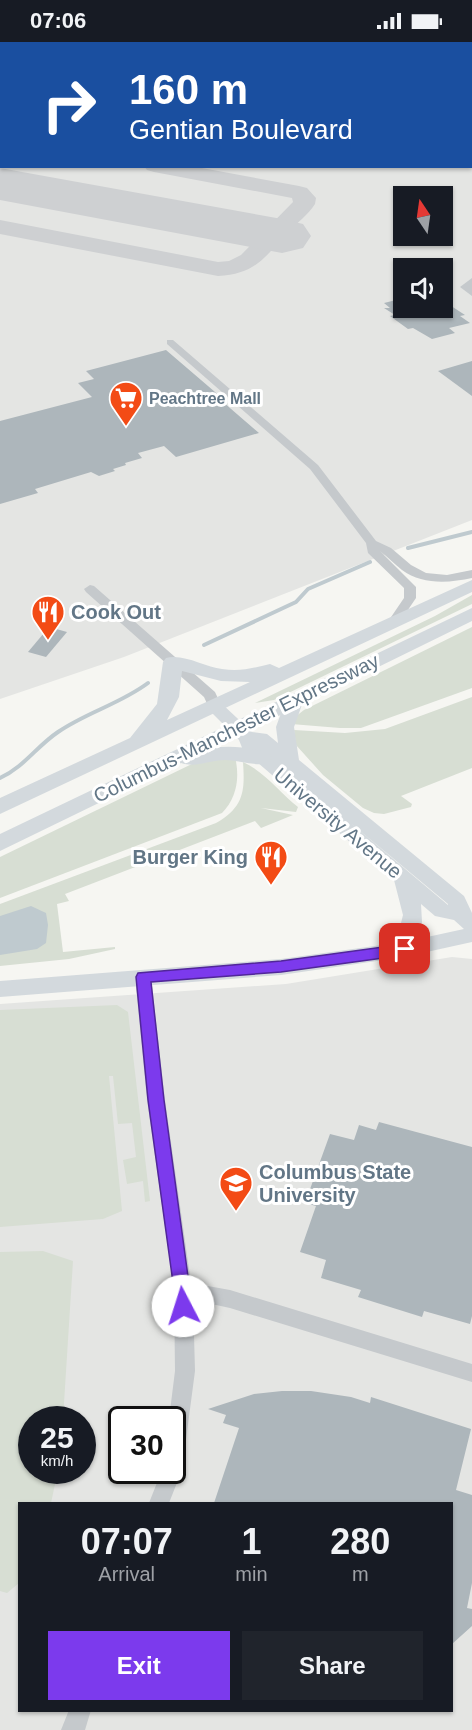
<!DOCTYPE html>
<html lang="en">
<head>
<meta charset="utf-8">
<style>
	body { margin:0; font-family:Arial,sans-serif; background:#20242c; color:#f1f3f6; height:100vh; display:flex; flex-direction:column; font-size:22px; white-space:nowrap }
	* { box-sizing:border-box; margin:0 }
	p { font-size:20px; color:#9ea1a6 }
	.icon { flex:none; width:33px; height:33px; fill:none; stroke:currentColor; stroke-width:2; stroke-linecap:round; stroke-linejoin:round }
	.map { position:relative; flex:1; overflow:hidden }
	.drawer { position:absolute; left:18px; top:1460px; width:435px; height:210px; display:flex; flex-direction:column; background:#171b24; border-radius:0px; box-shadow:0 2px 4px #0004 }
	.drawer>* { flex:none }
	.guide { position:absolute; left:0px; top:0px; width:472px; height:126px; box-shadow:0 2px 4px #0004; background:#1a4fa0; color:#fff; overflow:hidden }
	.needle { width:39px; rotate:347deg }
	.controls { position:absolute; left:393px; top:144px; display:grid; gap:12px }
	.controls a { display:grid; place-items:center; width:60px; height:60px; border-radius:0px; background:#171b24; box-shadow:0 2px 4px #0004; font-size:30px }
	.speed { position:absolute; left:18px; top:1364px; display:flex; gap:12px; font-size:30px; font-weight:700; text-align:center }
	.speed>* { display:grid; place-content:center; width:78px; height:78px; border-radius:50%; background:#171b24; box-shadow:0 2px 4px #0004; line-height:1 }
	.speed small { font-size:15px; font-weight:400 }
	.speed .limit { border:3px solid #111; border-radius:9px; background:#fff; color:#111 }
	.pin { position:absolute; display:grid; place-items:center; width:51px; height:51px; color:#fff; margin:-26px; border-radius:12px; box-shadow:0 3px 9px #0006 }
	.me { position:absolute; width:66px; margin:-33px; rotate:355deg; stroke-linejoin:round; filter:drop-shadow(0 0 4px #0008) }
	.turn { display:flex; align-items:center; gap:21px; height:126px; padding:0 30px; font-size:27px }
	.turn .icon { width:78px; height:78px; stroke-width:2.5 }
	.turn b { display:block; font-size:42px; line-height:51px }
	.eta { display:flex; justify-content:space-evenly; align-items:center; height:102px; text-align:center }
	.eta b { font-size:36px; font-weight:600; line-height:42px }
	.cta { display:flex; gap:12px; margin-top:auto; padding:12px 30px }
	.cta a { flex:1; height:69px; border-radius:0px; background:#7c3aed; color:#fff; font-size:24px; font-weight:600; line-height:69px; text-align:center }
	.cta a+a { background:#20242c; color:#f1f3f6 }
	.status { display:flex; justify-content:space-between; align-items:center; height:42px; padding:0 30px; background:#171b24; direction:ltr }
	.status svg { height:16px; fill:currentColor }
	.map>svg:first-child { display:block }
	.built { fill:#e4e5e3; fill-rule:evenodd }
	.green { fill:#d7ded3 }
	.water { fill:#bfcacf }
	.lines { fill:none; stroke-linecap:round; stroke-linejoin:round }
	.stream { stroke:#bfcacf; stroke-width:4 }
	.taxiway { fill:#ced0d2; fill-rule:evenodd }
	.runway { fill:#ced0d2; fill-rule:evenodd }
	.building { fill:#adb6bb }
	.minor { fill:#c5c9cc; fill-rule:evenodd }
	.major { fill:#d3d9dd; fill-rule:evenodd }
	.highway { fill:#d3d9dd; fill-rule:evenodd }
	.route { fill:#7c3aed; stroke:#51269a; stroke-width:1.5 }
	.labels { text-anchor:middle; stroke-width:6; stroke-linejoin:round; paint-order:stroke }
	.far-poi-label { font-size:16px; font-weight:bold; fill:#627686; stroke:#fff; text-anchor:start }
	.poi-label { font-size:20px; font-weight:bold; fill:#627686; stroke:#fff; text-anchor:start }
	.street-label { font-size:20px; fill:#627686; stroke:#fff }
</style>
</head>
<body>
<div class="status"><b>07:06</b><svg viewBox="0 0 49 12"><path d="M0 12V9h3v3zM5 12V6h3v6zM10 12V3h3v9zM15 12V0h3v12zM26 1h20v11H26zM47 4h2v5h-2z"/></svg></div>
<div class="map">
<svg width="472" height="1688" viewBox="0 0 472 1688">
	<rect width="100%" height="100%" fill="#f6f6f2"/>
	<g class="built">
		<path d="M 0,0 L 472,0 L 471,45 L 471,2 L 2,2 L 2,124 L 471,124 L 472,76 L 472,478 L 124,615 L 0,657 ZM 404,154 L 442,154 L 442,194 L 404,194 ZM 404,226 L 442,226 L 442,266 L 404,266 Z"/>
		<path d="M 452,915 L 472,917 L 472,1688 L 0,1688 L 0,962 L 286,942 ZM 32,1377 L 82,1377 L 82,1428 L 32,1428 ZM 122,1377 L 172,1377 L 172,1428 L 122,1428 ZM 20,1461 L 452,1461 L 452,1668 L 20,1668 Z"/>
	</g>
	<g class="green">
		<polygon points="472,553 472,562 274,658 255,661 435,574"/>
		<polygon points="472,585 472,646 361,686 340,686 291,682 295,675 304,668"/>
		<polygon points="472,655 472,726 401,754 412,762 411,765 384,772 374,771 363,766 323,733 296,703 294,688 345,691 385,687"/>
		<path d="M 235,715 C 240,735 237,756 222,771 L 0,856 L 0,815 L 196,720 Z"/>
		<path d="M 243,720 C 265,730 281,752 298,765 L 296,770 L 261,766 L 293,773 L 261,786 L 255,779 L 65,852 L 69,859 L 57,862 L 63,910 L 115,905 L 115,907 L 69,917 L 0,924 L 0,862 L 216,781 C 244,765 245,749 243,720 Z"/>
		<polygon points="117,963 128,970 150,1159 145,1160 143,1139 127,1142 123,1118 136,1115 132,1081 118,1082 113,1034 109,1034 122,1169 103,1177 0,1185 0,968"/>
		<polygon points="43,1209 73,1219 63,1377 32,1377 32,1428 58,1428 51,1461 20,1461 19,1541 7,1551 0,1549 0,1210"/>
	</g>
	<polygon class="water" points="31,864 46,871 48,883 46,901 37,907 0,913 0,874"/>
	<g class="lines">
		<g class="stream">
			<polyline points="408,506 472,490"/>
			<polyline points="204,603 296,560 308,547 370,520"/>
			<path d="M 0,736 C 24,725 37,704 58,690 C 87,670 120,662 148,641"/>
		</g>
		<g class="taxiway">
			<polygon points="12,0 34,0 35,2 13,2"/>
			<polygon points="97,0 118,0 96,2"/>
			<rect x="0" y="33" width="2" height="12"/>
			<rect x="0" y="90" width="2" height="13"/>
			<path d="M 144,124 L 191,124 L 299,144 L 307,146 L 316,156 L 315,162 C 308,173 297,181 288,190 C 265,215 256,232 218,234 L 0,192 L 0,178 L 218,220 L 229,219 L 241,213 L 293,160 L 292,156 L 154,130 L 147,128 Z"/>
		</g>
		<g class="runway">
			<polygon points="247,0 296,0 246,2"/>
			<polygon points="0,126 282,177 303,182 311,194 303,206 282,211 0,158"/>
		</g>
	</g>
	<g class="building">
		<polygon points="404,256 404,266 442,266 442,258 465,273 460,274 470,281 449,286 455,291 432,297 413,286 408,287 390,274 395,273 384,266 390,266 384,261"/>
		<polygon points="166,308 222,356 225,359 223,360 259,391 176,415 164,404 138,411 142,416 125,421 126,423 113,427 115,429 99,434 91,430 35,447 38,451 0,462 0,379 92,355 78,341 94,337 86,329"/>
		<polygon points="472,319 472,354 438,329"/>
		<polygon points="49,585 67,590 46,615 28,610"/>
		<polygon points="379,1080 472,1105 472,1274 470,1282 424,1269 422,1275 358,1255 361,1248 321,1236 326,1218 300,1210 316,1164 305,1161 330,1092 354,1098 359,1083 376,1088"/>
		<polygon points="282,1349 311,1349 351,1355 370,1361 371,1355 471,1387 456,1448 472,1453 472,1541 467,1566 472,1567 472,1584 452,1602 452,1461 214,1461 239,1386 223,1381 226,1373 208,1367 254,1352"/>
	</g>
	<g class="lines">
		<g class="minor">
			<polygon points="472,236 472,254 460,245"/>
			<path d="M 167,298 L 173,298 L 318,423 L 376,499 L 391,506 L 411,523 L 426,531 L 447,533 L 472,528 L 472,536 C 449,541 422,543 402,528 C 394,522 388,515 380,509 L 416,545 L 416,556 L 397,584 L 389,584 L 387,581 L 404,556 L 404,546 L 368,511 L 366,501 L 310,427 L 167,302 Z"/>
			<polygon points="90,543 94,544 215,650 222,665 220,668 210,668 204,655 86,550 84,547"/>
			<polygon points="143,929 149,931 151,935 165,1058 191,1241 230,1248 472,1322 472,1340 230,1266 193,1258 195,1329 182,1428 169,1461 149,1461 162,1428 172,1428 172,1377 169,1377 175,1329 174,1248 147,1058 135,935 137,931"/>
			<polygon points="69,1668 91,1668 85,1688 61,1688"/>
		</g>
		<path class="major" d="M 295,652 L 301,653 L 304,657 L 294,685 L 299,718 L 464,854 L 472,871 L 472,900 L 404,915 L 281,933 L 0,955 L 0,939 L 281,917 L 396,901 L 403,873 L 394,838 L 243,708 L 239,698 L 206,665 L 209,661 L 221,661 L 252,690 L 267,692 L 278,701 L 276,685 L 286,657 L 289,653 ZM 347,778 L 448,862 L 448,863 ZM 421,862 L 435,874 L 454,878 L 464,887 L 418,897 L 422,880 Z"/>
		<g class="highway">
			<path d="M 472,538 L 472,550 L 0,772 L 0,756 L 130,696 L 157,662 L 163,620 L 166,616 C 183,611 205,625 222,627 C 240,630 253,626 270,622 L 279,626 ZM 182,629 L 221,639 L 250,640 L 167,678 L 179,655 Z"/>
			<path d="M 472,566 L 472,579 L 213,706 C 231,703 252,706 269,711 L 272,716 L 269,721 C 255,725 240,718 225,718 C 210,718 196,726 181,721 L 0,809 L 0,792 Z"/>
		</g>
	</g>
	<polygon class="route" points="405,902 412,907 405,913 281,930 151,940 164,1058 192,1264 189,1270 183,1272 177,1270 148,1058 136,935 138,931 281,919"/>
	<defs>
		<g id="supermarket-pin" transform="scale(1.725)"><path d="M0 17L-7.5 6A9.5 9.5 0 1 1 7.5 6Z" fill="#f34b15" stroke="#fff"/><path d="M-6-5.5h2.5l.6 2H6L4.5 2H-2.5L-4.4-4H-6ZM-1.5 3.2a1.3 1.3 0 1 0 .1 0ZM3 3.2a1.3 1.3 0 1 0 .1 0Z" fill="#fff"/></g>
		<g id="restaurant-pin" transform="scale(1.725)"><path d="M0 17L-7.5 6A9.5 9.5 0 1 1 7.5 6Z" fill="#f34b15" stroke="#fff"/><path d="M-5-6h1v4h1v-4h1v4h1v-4h1v5L-1.5 .5V6h-2V.5L-5-1ZM5-6V6H3V1.5H1.5Q1.5-4 5-6Z" fill="#fff"/></g>
		<g id="university-pin" transform="scale(1.725)"><path d="M0 17L-7.5 6A9.5 9.5 0 1 1 7.5 6Z" fill="#f34b15" stroke="#fff"/><path d="M0-5L7-2L0 1L-7-2ZM-4 1L0 2.5L4 1V4Q0 6-4 4Z" fill="#fff"/></g>
	</defs>
	<g fill-rule="evenodd">
		<use href="#supermarket-pin" x="126" y="356"/>
		<use href="#restaurant-pin" x="48" y="570"/>
		<use href="#restaurant-pin" x="271" y="815"/>
		<use href="#university-pin" x="236" y="1141"/>
	</g>
	<g class="labels">
		<g class="far-poi-label">
			<text x="149" y="362">Peachtree Mall</text>
		</g>
		<g class="poi-label">
			<text x="71" y="577">Cook Out</text>
			<text x="248" y="822" text-anchor="end">Burger King</text>
			<text x="259" y="1137">Columbus State<tspan x="259" dy="23">University</tspan></text>
		</g>
		<g class="street-label">
			<text transform="translate(236 686) rotate(-26)" y="7">Columbus-Manchester Expressway</text>
			<text transform="translate(338 781) rotate(40)" y="7">University Avenue</text>
		</g>
	</g>
</svg>
<div class="controls">
<a><svg class="needle" viewBox="-14 -14 28 28"><path d="M0-13l5 13h-10z" fill="#e53935"/><path d="M0 13l5-13h-10z" fill="#9ea1a6"/></svg></a>
<a><svg class="icon" aria-label="sound" viewBox="0 0 24 24"><path d="M4 9h4l5-4v14l-5-4H4zM17 9q2 3 0 6"/></svg></a>
</div>
<div class="speed"><div>25<small>km/h</small></div><div class="limit">30</div></div>
<div class="pin" style="left:405px;top:907px;background:#d93025"><svg class="icon" aria-label="arrive" viewBox="0 0 24 24"><path d="M6 21V4h12l-3 4 3 4H6"/></svg></div>
<svg class="me" style="left:183px;top:1264px" viewBox="-20 -20 40 40"><circle r="19" fill="#fff"/><path d="M0-13L10 11 0 6-10 11z" fill="#7c3aed"/></svg>
<div class="guide">
<div class="turn"><svg class="icon" aria-label="right" viewBox="0 0 24 24"><path d="M7 20v-9h11M14 6l5 5-5 5"/></svg><div><b>160 m</b>Gentian Boulevard</div></div>
</div>
<section class="drawer">
<div class="eta">
<div><b>07:07</b><p>Arrival</p></div>
<div><b>1</b><p>min</p></div>
<div><b>280</b><p>m</p></div>
</div>
<div class="cta"><a>Exit</a><a>Share</a></div>
</section>
</div>
</body>
</html>
